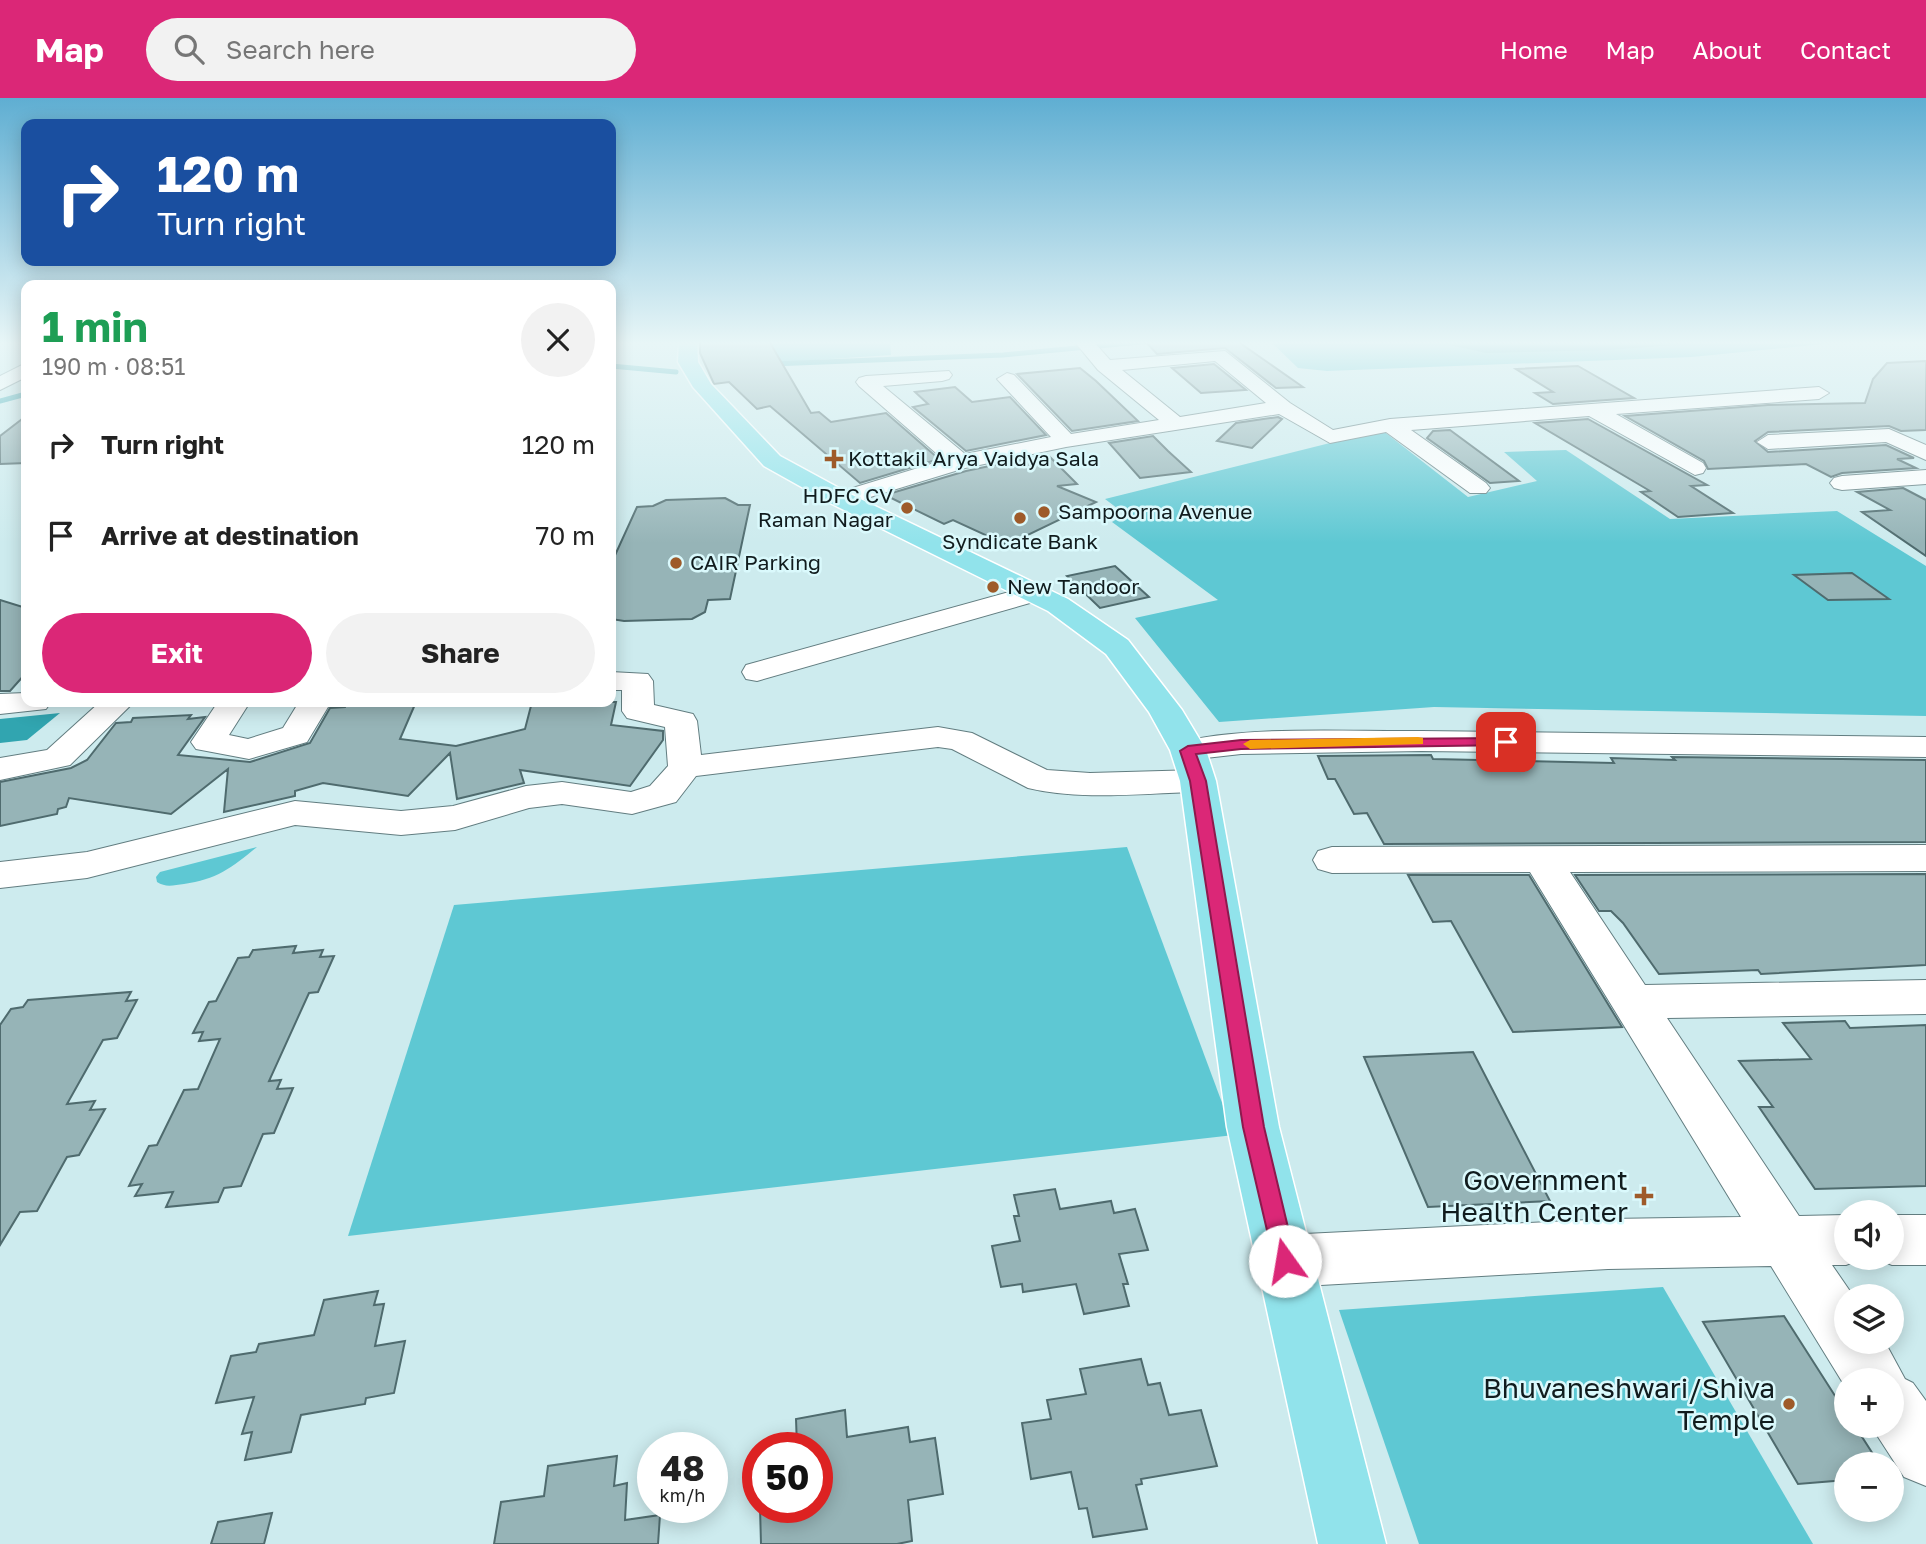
<!DOCTYPE html>
<html lang="en">
<head>
<meta charset="utf-8">
<style>
	body { margin:0; font-family:"Golos Text",sans-serif; background:#f2f2f2; color:#222; height:100vh; display:flex; flex-direction:column; font-size:26px; white-space:nowrap }
	* { box-sizing:border-box; margin:0 }
	p { font-size:23px; color:#767676 }
	.icon { flex:none; width:38px; height:38px; fill:none; stroke:currentColor; stroke-width:2; stroke-linecap:round; stroke-linejoin:round }
	.map { position:relative; flex:1; overflow:hidden }
	.sheet { position:absolute; left:21px; top:182px; width:595px; height:427px; display:flex; flex-direction:column; background:#fff; border-radius:14px; box-shadow:0 4px 18px #0003 }
	.sheet>* { flex:none }
	.banner { position:absolute; left:21px; top:21px; width:595px; height:147px; border-radius:14px; box-shadow:0 4px 18px #0003; background:#1a4fa0; color:#fff; overflow:hidden }
	.controls { position:absolute; left:1834px; top:1102px; display:grid; gap:14px }
	.controls a { display:grid; place-items:center; width:70px; height:70px; border-radius:50%; background:#fff; box-shadow:0 4px 18px #0003; font-size:35px }
	.speed { position:absolute; left:637px; top:1334px; display:flex; gap:14px; font-size:35px; font-weight:700; text-align:center }
	.speed>* { display:grid; place-content:center; width:91px; height:91px; border-radius:50%; background:#fff; box-shadow:0 4px 18px #0003; line-height:1 }
	.speed small { font-size:18px; font-weight:400 }
	.speed .limit { border:10px solid #d22; background:#fff; color:#111 }
	.pin { position:absolute; display:grid; place-items:center; width:60px; height:60px; color:#fff; margin:-30px; border-radius:14px; box-shadow:0 4px 10px #0006 }
	.me { position:absolute; width:77px; margin:-38px; rotate:347deg; stroke-linejoin:round; filter:drop-shadow(0 0 5px #0008) }
	.turn { display:flex; align-items:center; gap:24px; height:147px; padding:0 21px; font-size:32px }
	.turn .icon { width:91px; height:91px; stroke-width:2.5 }
	.turn b { display:block; font-size:49px; line-height:60px }
	.round { display:grid; place-items:center; flex:none; width:74px; height:74px; border-radius:37px; background:#f2f2f2 }
	.headline { display:flex; align-items:center; justify-content:space-between; height:119px; padding:0 21px }
	h1 { font-size:42px; font-weight:700; line-height:52px; color:#1e9e55 }
	.button { display:flex; gap:14px; margin-top:auto; padding:14px 21px }
	.button a { flex:1; height:80px; border-radius:42px; background:#db2777; color:#fff; font-size:28px; font-weight:700; line-height:80px; text-align:center }
	.button a+a { background:#f2f2f2; color:#222 }
	ul { padding:0; list-style:none }
	li { display:flex; align-items:center; gap:21px; height:91px; padding:0 21px }
	li div { flex:1 }
	li b { display:block; font-size:26px }
	li em { font-style:normal }
	header { display:flex; align-items:center; gap:42px; box-sizing:border-box; height:98px; padding:0 35px; background:#db2777; color:#fff }
	header strong { font-size:33px }
	nav { display:flex; gap:38px; margin-inline-start:auto; font-size:24px }
	.search { width:490px; height:63px; background:#f2f2f2; display:flex; align-items:center; gap:18px; box-sizing:border-box; padding:0 24px; border-radius:38px; color:#767676; font-size:26px }
	.map>svg:first-child { display:block }
	.green { fill:#5ec8d3 }
	.water { fill:#31a5b0 }
	.lines { fill:none; stroke-linecap:round; stroke-linejoin:round }
	.stream { stroke:#31a5b0; stroke-width:5 }
	.building { fill:#96b4b7; stroke:#4f6b6e; stroke-width:2 }
	.minor-casing { stroke:#627d80; stroke-width:2 }
	.major-casing { stroke:#fff; stroke-width:3 }
	.minor { fill:#fff; fill-rule:evenodd }
	.major { fill:#91e3eb; fill-rule:evenodd }
	.route { fill:#db2777; stroke:#8e194d; stroke-width:2 }
	.slow { fill:#f59e0b }
	.poi-dot { fill:#9e5b2a; stroke:#daf9fc; stroke-width:2.5 }
	.labels { text-anchor:middle; stroke-width:5; stroke-linejoin:round; paint-order:stroke }
	.far-poi-label { font-size:21px; fill:#111c1e; stroke:#daf9fc; text-anchor:start }
	.near-poi-label { font-size:28px; fill:#111c1e; stroke:#daf9fc; text-anchor:end }
</style>
</head>
<body>
<header>
<strong>Map</strong>
<div class="search"><svg class="icon" aria-label="search" viewBox="0 0 24 24"><circle cx="10" cy="10" r="6"/><path d="M15 15l6 6"/></svg>Search here</div>
<nav><a>Home</a><a>Map</a><a>About</a><a>Contact</a></nav>
</header>
<div class="map">
<svg width="1926" height="1446" viewBox="0 0 1926 1446">
	<rect width="100%" height="100%" fill="#cdebee"/>
	<g class="green">
		<polygon points="770,243 890,243 891,257 770,265"/>
		<polygon points="1270,243 1855,243 1692,259 1327,273 1298,270"/>
		<polygon points="1382,332 1468,399 1537,383 1504,354 1566,352 1670,421 1837,413 1926,468 1926,618 1434,609 1219,624 1135,520 1218,502 1112,424 1125,416 1105,401"/>
		<path d="M 257,749 C 233,769 216,782 184,786 C 174,787 166,790 157,784 L 156,779 L 160,774 Z"/>
		<polygon points="1127,749 1234,1037 348,1138 454,807"/>
		<polygon points="1663,1189 1813,1446 1419,1446 1339,1212"/>
	</g>
	<g class="water">
		<polygon points="1431,243 1706,243 1709,244 1611,252 1486,255"/>
		<polygon points="60,615 27,642 0,645 0,621"/>
	</g>
	<g class="lines">
		<g class="stream">
			<polyline points="771,266 1003,257 1151,243"/>
			<polyline points="611,268 676,274"/>
			<polyline points="0,303 26,296"/>
		</g>
	</g>
	<g class="building">
		<polygon points="700,243 769,243 811,315 819,314 831,324 886,315 939,361 860,385 770,308 757,311 729,284 714,286 700,255"/>
		<polygon points="1145,243 1237,243 1303,289 1276,290 1225,250 1157,256"/>
		<polygon points="1926,263 1926,332 1901,333 1889,328 1768,334 1755,343 1768,354 1886,347 1914,360 1897,361 1916,370 1842,375 1831,379 1806,366 1708,371 1704,363 1625,318 1768,307 1865,305 1873,281 1887,265"/>
		<polygon points="1214,266 1246,292 1201,295 1172,270"/>
		<polygon points="1578,268 1634,300 1553,306 1535,295 1553,294 1516,271"/>
		<polygon points="1080,270 1096,283 1138,323 1072,333 1017,276"/>
		<polygon points="955,289 972,304 1010,299 1046,337 966,353 913,309 928,306 915,294"/>
		<polygon points="26,318 26,365 0,366 0,338"/>
		<polygon points="1278,319 1282,321 1252,350 1217,343 1236,325"/>
		<polygon points="1588,321 1707,387 1691,388 1733,415 1678,419 1641,394 1650,393 1535,325"/>
		<polygon points="1450,332 1519,383 1490,385 1427,340 1433,333"/>
		<polygon points="1153,338 1168,353 1191,374 1140,380 1109,345"/>
		<polygon points="1047,356 1077,386 1057,388 1096,404 1007,447 953,422 944,426 885,397 966,373"/>
		<polygon points="1903,390 1926,402 1926,458 1862,414 1890,412 1857,394"/>
		<polygon points="725,400 738,407 750,407 730,501 708,502 705,514 692,521 624,523 611,521 611,466 637,409 653,408 666,402"/>
		<polygon points="1115,468 1149,499 1100,510 1067,478"/>
		<polygon points="1852,475 1889,501 1828,502 1794,477"/>
		<polygon points="0,502 26,510 26,575 10,593 0,593"/>
		<polygon points="416,604 400,641 456,648 525,631 532,604 616,604 611,627 663,633 663,642 630,688 520,672 524,685 457,701 450,655 408,698 323,685 295,693 295,698 224,714 228,671 171,716 69,700 66,709 58,711 57,716 0,728 0,684 71,670 87,662 116,625 131,624 133,620 191,617 188,621 205,619 178,657 250,664 310,645 330,610 345,609 346,606"/>
		<polygon points="1431,657 1433,661 1614,665 1611,660 1675,662 1672,659 1926,662 1926,744 1384,746 1367,715 1354,716 1335,681 1328,681 1318,658"/>
		<polygon points="1926,776 1926,867 1761,876 1758,872 1659,876 1623,825 1611,813 1599,813 1575,777"/>
		<polygon points="1408,777 1529,777 1622,929 1513,934 1451,823 1433,824"/>
		<polygon points="296,848 293,855 323,852 320,859 334,858 318,894 309,895 269,983 281,982 277,991 293,990 274,1035 263,1036 241,1088 224,1090 218,1104 166,1109 173,1094 135,1098 142,1086 129,1088 149,1048 157,1047 184,992 198,991 220,941 199,943 203,934 193,935 209,904 216,903 238,860 249,859 253,852"/>
		<polygon points="131,894 126,903 137,902 117,940 103,942 67,1006 95,1003 90,1012 105,1011 79,1057 67,1059 37,1113 20,1114 0,1147 0,927 11,911 23,909 28,902"/>
		<polygon points="1845,923 1850,930 1926,927 1926,1088 1815,1091 1759,1009 1773,1009 1739,963 1811,961 1783,925"/>
		<polygon points="1473,954 1550,1103 1428,1109 1364,959"/>
		<polygon points="1055,1091 1060,1111 1111,1103 1114,1115 1135,1111 1148,1152 1119,1156 1128,1186 1123,1186 1129,1208 1084,1216 1076,1186 1023,1194 1022,1186 1001,1189 992,1148 1020,1143 1014,1118 1019,1118 1014,1097"/>
		<polygon points="378,1193 374,1207 384,1206 375,1248 405,1243 394,1295 366,1300 365,1306 301,1317 291,1354 245,1362 252,1334 242,1336 254,1299 216,1305 231,1258 256,1254 259,1246 314,1237 324,1202"/>
		<polygon points="1784,1218 1846,1315 1846,1328 1855,1328 1880,1367 1846,1367 1846,1382 1798,1386 1703,1224"/>
		<polygon points="1141,1261 1148,1287 1160,1285 1169,1317 1201,1312 1217,1368 1141,1381 1142,1386 1136,1387 1147,1431 1093,1439 1087,1410 1079,1411 1071,1374 1031,1381 1022,1325 1051,1321 1047,1302 1086,1296 1080,1271"/>
		<polygon points="845,1312 847,1339 908,1329 910,1344 935,1340 943,1396 908,1402 912,1443 897,1446 761,1446 760,1409 817,1409 817,1349 797,1349 796,1321"/>
		<polygon points="617,1358 614,1388 627,1385 625,1422 660,1417 658,1446 494,1446 501,1404 544,1398 548,1368"/>
		<polygon points="272,1415 264,1446 211,1446 218,1424"/>
	</g>
	<g class="lines">
		<g class="minor-casing">
			<g id="minor">
				<path d="M 1074,243 L 1093,243 L 1110,262 L 1225,253 L 1290,305 L 1333,332 L 1390,321 L 1819,289 L 1829,295 L 1819,301 L 1616,316 L 1703,365 L 1706,370 L 1703,375 L 1695,377 L 1589,318 L 1411,332 L 1486,385 L 1490,390 L 1486,395 L 1470,395 L 1386,334 L 1330,345 L 1279,316 L 1066,349 L 965,370 L 841,408 L 833,406 L 829,401 L 833,396 L 944,362 L 859,288 L 856,284 L 859,280 L 866,278 L 949,273 L 952,277 L 949,281 L 942,283 L 883,288 L 965,356 L 1051,339 L 997,281 L 1007,275 L 1014,277 L 1071,336 L 1159,322 L 1098,272 ZM 1215,263 L 1266,305 L 1180,319 L 1122,272 Z"/>
				<polygon points="26,265 26,279 0,292 0,278"/>
				<polygon points="1889,331 1926,347 1926,362 1886,344 1768,351 1757,344 1768,337"/>
				<polygon points="1926,372 1926,386 1842,392 1834,390 1830,385 1834,380 1842,378"/>
				<polygon points="1034,487 1044,489 1048,495 1044,501 757,583 746,581 742,574 746,567"/>
				<path d="M 611,574 L 648,576 L 653,583 L 654,607 L 693,616 L 697,623 L 701,657 L 938,629 L 972,635 L 1047,672 L 1090,675 L 1198,672 L 1210,675 L 1216,683 L 1210,691 L 1198,694 C 1143,695 1082,703 1028,690 L 952,651 L 938,649 L 696,678 L 676,704 L 632,716 L 562,706 L 529,710 L 455,732 L 401,737 L 295,727 L 87,780 L 0,790 L 0,764 L 87,754 L 295,703 L 401,713 L 453,708 L 526,688 L 562,684 L 631,694 L 650,688 L 668,668 L 665,629 L 627,620 L 622,613 L 622,592 L 611,592 Z"/>
				<polygon points="26,595 26,604 51,604 46,611 0,616 0,596"/>
				<polygon points="100,604 133,605 70,667 0,682 0,660 47,652"/>
				<polygon points="218,604 250,604 229,637 248,641 283,630 299,604 331,604 307,644 249,661 196,651 191,644"/>
				<path d="M 1422,633 L 1926,639 L 1926,659 L 1422,653 L 1241,656 L 1188,662 L 1176,659 L 1171,652 L 1176,645 C 1247,627 1347,634 1422,633 Z"/>
				<polygon points="1926,747 1926,773 1570,774 1645,887 1926,882 1926,916 1667,920 1799,1118 1846,1117 1846,1160 1863,1160 1846,1167 1832,1167 1854,1199 1846,1199 1846,1244 1885,1244 1905,1281 1913,1285 1926,1303 1926,1388 1904,1379 1871,1328 1892,1328 1892,1283 1846,1283 1846,1290 1771,1168 1608,1171 1285,1189 1266,1181 1258,1163 1266,1145 1285,1137 1608,1121 1741,1119 1530,774 1332,775 1318,771 1313,762 1318,753 1332,749"/>
				<polygon points="1892,1117 1926,1117 1926,1167 1892,1167 1875,1160 1892,1160"/>
			</g>
		</g>
		<g class="major-casing">
			<polygon id="major" points="679,243 697,243 698,264 711,286 780,358 850,396 1068,501 1128,542 1182,612 1206,652 1216,683 1279,1029 1386,1446 1318,1446 1227,1029 1180,683 1170,652 1149,614 1106,556 1048,513 832,406 764,368 693,289 678,264"/>
		</g>
		<use href="#minor" class="minor"/>
		<use href="#major" class="major"/>
	</g>
	<linearGradient id="sky" x2="0" y2="1"><stop stop-color="#5faed2"/><stop offset="0.55" stop-color="#e8f6f7"/><stop offset="1" stop-color="#e8f6f7" stop-opacity="0"/></linearGradient>
	<rect width="1926" height="445" fill="url(#sky)"/>
	<polygon class="route" points="1506,640 1513,644 1511,647 1241,651 1196,656 1206,683 1264,1029 1296,1163 1293,1171 1285,1174 1276,1171 1243,1029 1190,683 1180,653 1188,648 1241,642"/>
	<polygon class="slow" points="1418,639 1423,640 1423,646 1250,651 1243,646 1250,642"/>
	<g class="poi-dot">
		<path d="M830.5 350.5h7v7h7v7h-7v7h-7v-7h-7v-7h7z"/>
		<circle cx="907" cy="410" r="7"/>
		<circle cx="1044" cy="414" r="7"/>
		<circle cx="1020" cy="420" r="7"/>
		<circle cx="676" cy="465" r="7"/>
		<circle cx="993" cy="489" r="7"/>
		<path d="M1640.5 1087.5h7v7h7v7h-7v7h-7v-7h-7v-7h7z"/>
		<circle cx="1789" cy="1306" r="7"/>
	</g>
	<g class="labels">
		<g class="far-poi-label">
			<text x="848" y="368">Kottakil Arya Vaidya Sala</text>
			<text x="893" y="405" text-anchor="end">HDFC CV<tspan x="893" dy="24">Raman Nagar</tspan></text>
			<text x="1058" y="421">Sampoorna Avenue</text>
			<text x="1020" y="451" text-anchor="middle">Syndicate Bank</text>
			<text x="690" y="472">CAIR Parking</text>
			<text x="1007" y="496">New Tandoor</text>
		</g>
		<g class="near-poi-label">
			<text x="1628" y="1092">Government<tspan x="1628" dy="32">Health Center</tspan></text>
			<text x="1775" y="1300">Bhuvaneshwari/Shiva<tspan x="1775" dy="32">Temple</tspan></text>
		</g>
	</g>
</svg>
<div class="controls">
<a><svg class="icon" aria-label="sound" viewBox="0 0 24 24"><path d="M4 9h4l5-4v14l-5-4H4zM17 9q2 3 0 6"/></svg></a>
<a><svg class="icon" aria-label="layers" viewBox="0 0 24 24"><path d="M12 4l9 5-9 5-9-5zM3 14l9 5 9-5"/></svg></a>
<a>+</a>
<a>−</a>
</div>
<div class="speed"><div>48<small>km/h</small></div><div class="limit">50</div></div>
<div class="pin" style="left:1506px;top:644px;background:#d93025"><svg class="icon" aria-label="arrive" viewBox="0 0 24 24"><path d="M6 21V4h12l-3 4 3 4H6"/></svg></div>
<svg class="me" style="left:1285px;top:1163px" viewBox="-20 -20 40 40"><circle r="19" fill="#fff"/><path d="M0-13L10 11 0 6-10 11z" fill="#db2777"/></svg>
<div class="banner">
<div class="turn"><svg class="icon" aria-label="right" viewBox="0 0 24 24"><path d="M7 20v-9h11M14 6l5 5-5 5"/></svg><div><b>120 m</b>Turn right</div></div>
</div>
<section class="sheet">
<div class="headline"><div><h1>1 min</h1><p>190 m · 08:51</p></div><a class="round"><svg class="icon" aria-label="close" viewBox="0 0 24 24"><path d="M6 6l12 12M18 6L6 18"/></svg></a></div>
<ul>
<li><svg class="icon" aria-label="right" viewBox="0 0 24 24"><path d="M7 20v-9h11M14 6l5 5-5 5"/></svg><div><b>Turn right</b></div><em>120 m</em></li>
<li><svg class="icon" aria-label="arrive" viewBox="0 0 24 24"><path d="M6 21V4h12l-3 4 3 4H6"/></svg><div><b>Arrive at destination</b></div><em>70 m</em></li>
</ul>
<div class="button"><a>Exit</a><a>Share</a></div>
</section>
</div>
</body>
</html>
